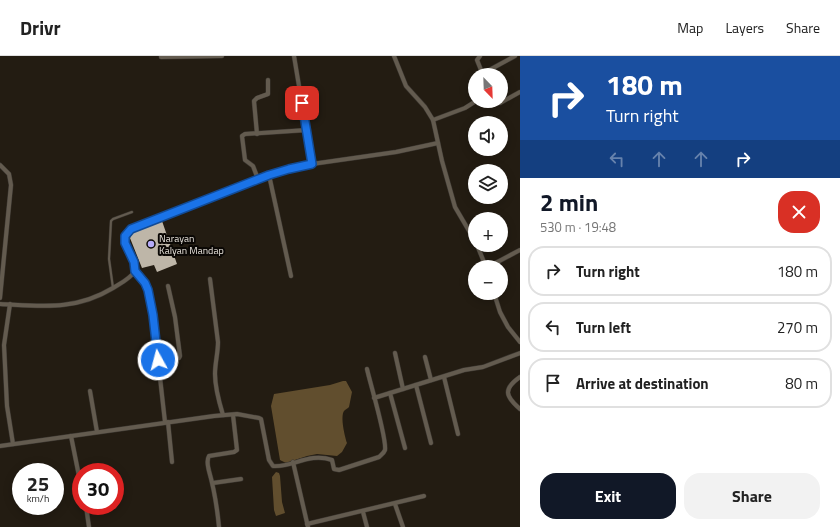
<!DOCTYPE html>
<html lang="en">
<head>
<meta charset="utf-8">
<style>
	body { margin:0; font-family:"Titillium Web",sans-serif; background:#f2f2f2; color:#222; height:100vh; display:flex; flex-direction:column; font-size:15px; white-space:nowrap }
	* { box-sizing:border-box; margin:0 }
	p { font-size:13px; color:#767676 }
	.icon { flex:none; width:22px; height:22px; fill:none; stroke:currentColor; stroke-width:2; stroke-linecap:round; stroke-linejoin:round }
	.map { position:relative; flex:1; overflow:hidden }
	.drawer { display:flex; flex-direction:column; background:#fff; width:320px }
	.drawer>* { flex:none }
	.guide { background:#1a4fa0; color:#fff; overflow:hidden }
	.needle { width:26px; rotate:157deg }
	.tools { position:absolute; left:468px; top:12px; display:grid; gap:8px }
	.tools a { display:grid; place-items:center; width:40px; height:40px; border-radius:50%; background:#fff; box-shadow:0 2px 10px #0003; font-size:20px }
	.speed { position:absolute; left:12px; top:407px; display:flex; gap:8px; font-size:20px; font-weight:700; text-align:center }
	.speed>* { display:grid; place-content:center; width:52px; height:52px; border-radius:50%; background:#fff; box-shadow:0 2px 10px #0003; line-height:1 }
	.speed small { font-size:10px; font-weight:400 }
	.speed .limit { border:6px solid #d22; background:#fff; color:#111 }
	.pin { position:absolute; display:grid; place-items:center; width:34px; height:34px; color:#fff; margin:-17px; border-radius:8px; box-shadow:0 2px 6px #0006 }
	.me { position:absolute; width:44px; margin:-22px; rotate:353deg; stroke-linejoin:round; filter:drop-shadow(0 0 3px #0008) }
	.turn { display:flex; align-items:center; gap:14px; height:84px; padding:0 20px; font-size:18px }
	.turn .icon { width:52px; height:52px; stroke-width:2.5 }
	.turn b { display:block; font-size:28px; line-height:34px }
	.lanes { display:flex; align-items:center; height:38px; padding:0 20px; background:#0003; justify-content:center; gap:20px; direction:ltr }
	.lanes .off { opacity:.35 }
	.round { display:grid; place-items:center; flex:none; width:42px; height:42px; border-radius:16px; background:#f2f2f2 }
	.summary { display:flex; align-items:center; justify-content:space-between; height:68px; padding:0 20px }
	h1 { font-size:24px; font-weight:700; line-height:30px; color:#111827 }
	.button { display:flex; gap:8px; margin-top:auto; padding:8px 20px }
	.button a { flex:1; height:46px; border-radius:16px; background:#111827; color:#fff; font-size:16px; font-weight:700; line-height:46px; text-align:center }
	.button a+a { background:#f2f2f2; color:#222 }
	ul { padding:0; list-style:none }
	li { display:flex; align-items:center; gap:12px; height:50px; margin:0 8px 6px; padding:0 12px; border:2px solid #e0e0e0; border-radius:16px }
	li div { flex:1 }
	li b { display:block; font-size:15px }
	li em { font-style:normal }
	header { display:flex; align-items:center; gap:24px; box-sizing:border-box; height:56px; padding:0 20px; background:#fff; border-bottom:1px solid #e0e0e0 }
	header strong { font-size:19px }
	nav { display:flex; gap:22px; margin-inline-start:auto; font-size:14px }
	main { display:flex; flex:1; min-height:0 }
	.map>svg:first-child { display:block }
	.water { fill:#614e2e }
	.building { fill:#beb6a8 }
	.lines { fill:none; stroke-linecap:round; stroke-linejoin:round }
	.service-casing { stroke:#3c3731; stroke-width:3 }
	.minor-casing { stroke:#3c3731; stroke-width:5 }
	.service { stroke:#635b4f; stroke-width:2 }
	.minor { stroke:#635b4f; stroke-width:4 }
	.route-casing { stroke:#114b97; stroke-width:10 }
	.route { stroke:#1a73e8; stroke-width:7 }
	.poi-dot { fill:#b6acf8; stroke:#0a0704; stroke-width:1.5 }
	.labels { text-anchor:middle; stroke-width:4; stroke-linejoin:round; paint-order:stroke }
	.poi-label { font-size:10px; fill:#e8e3dc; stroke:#0a0704; text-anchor:start }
</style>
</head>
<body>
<header>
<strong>Drivr</strong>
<nav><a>Map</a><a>Layers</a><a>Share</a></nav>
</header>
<main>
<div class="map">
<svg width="520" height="471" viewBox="0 0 520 471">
	<rect width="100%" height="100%" fill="#231c12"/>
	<g class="water">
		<path d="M 343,325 L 346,325 L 352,336 L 349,351 C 348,352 345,354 344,355 C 340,361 345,381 347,387 L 342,396 L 337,400 L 317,398 L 307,400 L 286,407 L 280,404 L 271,350 L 274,338 L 330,329 Z"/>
		<polygon points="276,416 279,417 280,420 282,446 285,457 276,460 274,454 272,421"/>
	</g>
	<polygon class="building" points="162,165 177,208 157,216 154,209 142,212 130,182 134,175"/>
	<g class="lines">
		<g class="service-casing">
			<polyline id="service" points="113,232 109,203 111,165 113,163 132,156"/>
		</g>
		<g class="minor-casing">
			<g id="minor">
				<polyline points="294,0 312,108"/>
				<polyline points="394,0 406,30 425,51 433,64 442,105 455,151 475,185"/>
				<polyline points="480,0 477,4 483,19"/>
				<polyline points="161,1 222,0"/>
				<polyline points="482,18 515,0"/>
				<polyline points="494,45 500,47 520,36"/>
				<polyline points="433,64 465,52 476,45"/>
				<polyline points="257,78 254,45 257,42 268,38 268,24"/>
				<polyline points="0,109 9,118 11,129 0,242"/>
				<polyline points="269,119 291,220"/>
				<polyline points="258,123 253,110 245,104 242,80 245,78 307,74"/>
				<polyline points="477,189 486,211"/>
				<polyline points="488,211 520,194"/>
				<polyline points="135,215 145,227 150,245 156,286 165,366"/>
				<path d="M 210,223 L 218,286 C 218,297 215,307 215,318 C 215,332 219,346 223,359"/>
				<polyline points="494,237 500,256 508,271 520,286"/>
				<path d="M 0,248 C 42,250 75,255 113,232 C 121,227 130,223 135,215 C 138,201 119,190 128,176 L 180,154 L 269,119 L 289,113 L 312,108 L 396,96 L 438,87"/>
				<polyline points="10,248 4,289 7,350 13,388"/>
				<polyline points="395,297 403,333"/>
				<polyline points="425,301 431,324"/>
				<polyline points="158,304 179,302 180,300 175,261 168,230"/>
				<polyline points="444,321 458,378"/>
				<path d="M 520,321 C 503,333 505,340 520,353"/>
				<polyline points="416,329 431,387"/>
				<polyline points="90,335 97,376"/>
				<polyline points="390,337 405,392"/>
				<polyline points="374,342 464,314 483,311 520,297"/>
				<polyline points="168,366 172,406"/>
				<polyline points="71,380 81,430"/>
				<path d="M 0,390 L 214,360 L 237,358 L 259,362 L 261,363 L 269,404 L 273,410 C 292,412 309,396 332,404 L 334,413 L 339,414 L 379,401 C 381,399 384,397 385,394 C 387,382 370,327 367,313"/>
				<polyline points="293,406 308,471"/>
				<polyline points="213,427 241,423"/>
				<polyline points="395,448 403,471"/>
				<polyline points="86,450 89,471"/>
				<polyline points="363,456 367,471"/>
				<polyline points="307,468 424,440"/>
				<path d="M 219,471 C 217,450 215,436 209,415 C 208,410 206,405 209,400 L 234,396 L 237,394 L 233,359"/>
			</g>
		</g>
		<use href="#service" class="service"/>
		<use href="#minor" class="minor"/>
	</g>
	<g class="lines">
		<g class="route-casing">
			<polyline id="route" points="158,304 153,259 148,234 145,227 135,215 134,206 125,187 125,180 131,173 269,119 289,113 312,108 302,47"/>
		</g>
		<use href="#route" class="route"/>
	</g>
	<circle class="poi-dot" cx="151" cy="188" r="4"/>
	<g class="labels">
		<g class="poi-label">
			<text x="159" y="186">Narayan<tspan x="159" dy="12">Kalyan Mandap</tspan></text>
		</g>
	</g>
</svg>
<div class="tools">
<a><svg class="needle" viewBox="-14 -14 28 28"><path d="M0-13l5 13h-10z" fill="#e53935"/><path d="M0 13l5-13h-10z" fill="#767676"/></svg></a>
<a><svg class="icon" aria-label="sound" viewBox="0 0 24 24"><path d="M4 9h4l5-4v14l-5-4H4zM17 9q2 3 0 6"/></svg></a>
<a><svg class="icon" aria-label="layers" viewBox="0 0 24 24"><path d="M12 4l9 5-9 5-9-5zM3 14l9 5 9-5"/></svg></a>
<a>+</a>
<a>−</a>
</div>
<div class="speed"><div>25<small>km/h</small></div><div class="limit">30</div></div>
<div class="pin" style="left:302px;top:47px;background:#d93025"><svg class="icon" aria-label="arrive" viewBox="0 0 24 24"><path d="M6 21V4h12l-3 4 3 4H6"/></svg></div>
<svg class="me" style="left:158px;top:304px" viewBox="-20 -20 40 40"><circle r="17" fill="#1a73e8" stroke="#fff" stroke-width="3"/><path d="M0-11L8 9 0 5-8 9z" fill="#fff"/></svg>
</div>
<section class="drawer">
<div class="guide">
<div class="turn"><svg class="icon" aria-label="right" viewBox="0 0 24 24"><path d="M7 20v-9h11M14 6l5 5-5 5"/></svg><div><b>180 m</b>Turn right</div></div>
<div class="lanes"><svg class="icon off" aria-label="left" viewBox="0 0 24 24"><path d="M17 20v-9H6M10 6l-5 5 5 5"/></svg><svg class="icon off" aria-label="ahead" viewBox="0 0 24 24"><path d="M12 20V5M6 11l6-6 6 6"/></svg><svg class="icon off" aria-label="ahead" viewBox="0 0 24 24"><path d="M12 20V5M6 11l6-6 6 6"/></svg><svg class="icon" aria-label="right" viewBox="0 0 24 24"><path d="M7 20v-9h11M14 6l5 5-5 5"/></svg></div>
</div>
<div class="summary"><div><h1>2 min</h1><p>530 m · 19:48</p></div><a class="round" style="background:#d93025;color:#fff"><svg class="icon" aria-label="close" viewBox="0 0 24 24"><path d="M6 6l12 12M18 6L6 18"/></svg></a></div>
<ul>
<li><svg class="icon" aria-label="right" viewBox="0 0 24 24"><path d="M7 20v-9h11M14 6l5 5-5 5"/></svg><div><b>Turn right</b></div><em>180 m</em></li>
<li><svg class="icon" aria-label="left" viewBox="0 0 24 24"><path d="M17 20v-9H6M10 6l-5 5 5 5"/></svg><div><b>Turn left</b></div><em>270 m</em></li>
<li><svg class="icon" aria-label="arrive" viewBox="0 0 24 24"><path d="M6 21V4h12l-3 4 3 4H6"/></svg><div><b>Arrive at destination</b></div><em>80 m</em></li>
</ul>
<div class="button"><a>Exit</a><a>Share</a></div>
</section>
</main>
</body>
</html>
